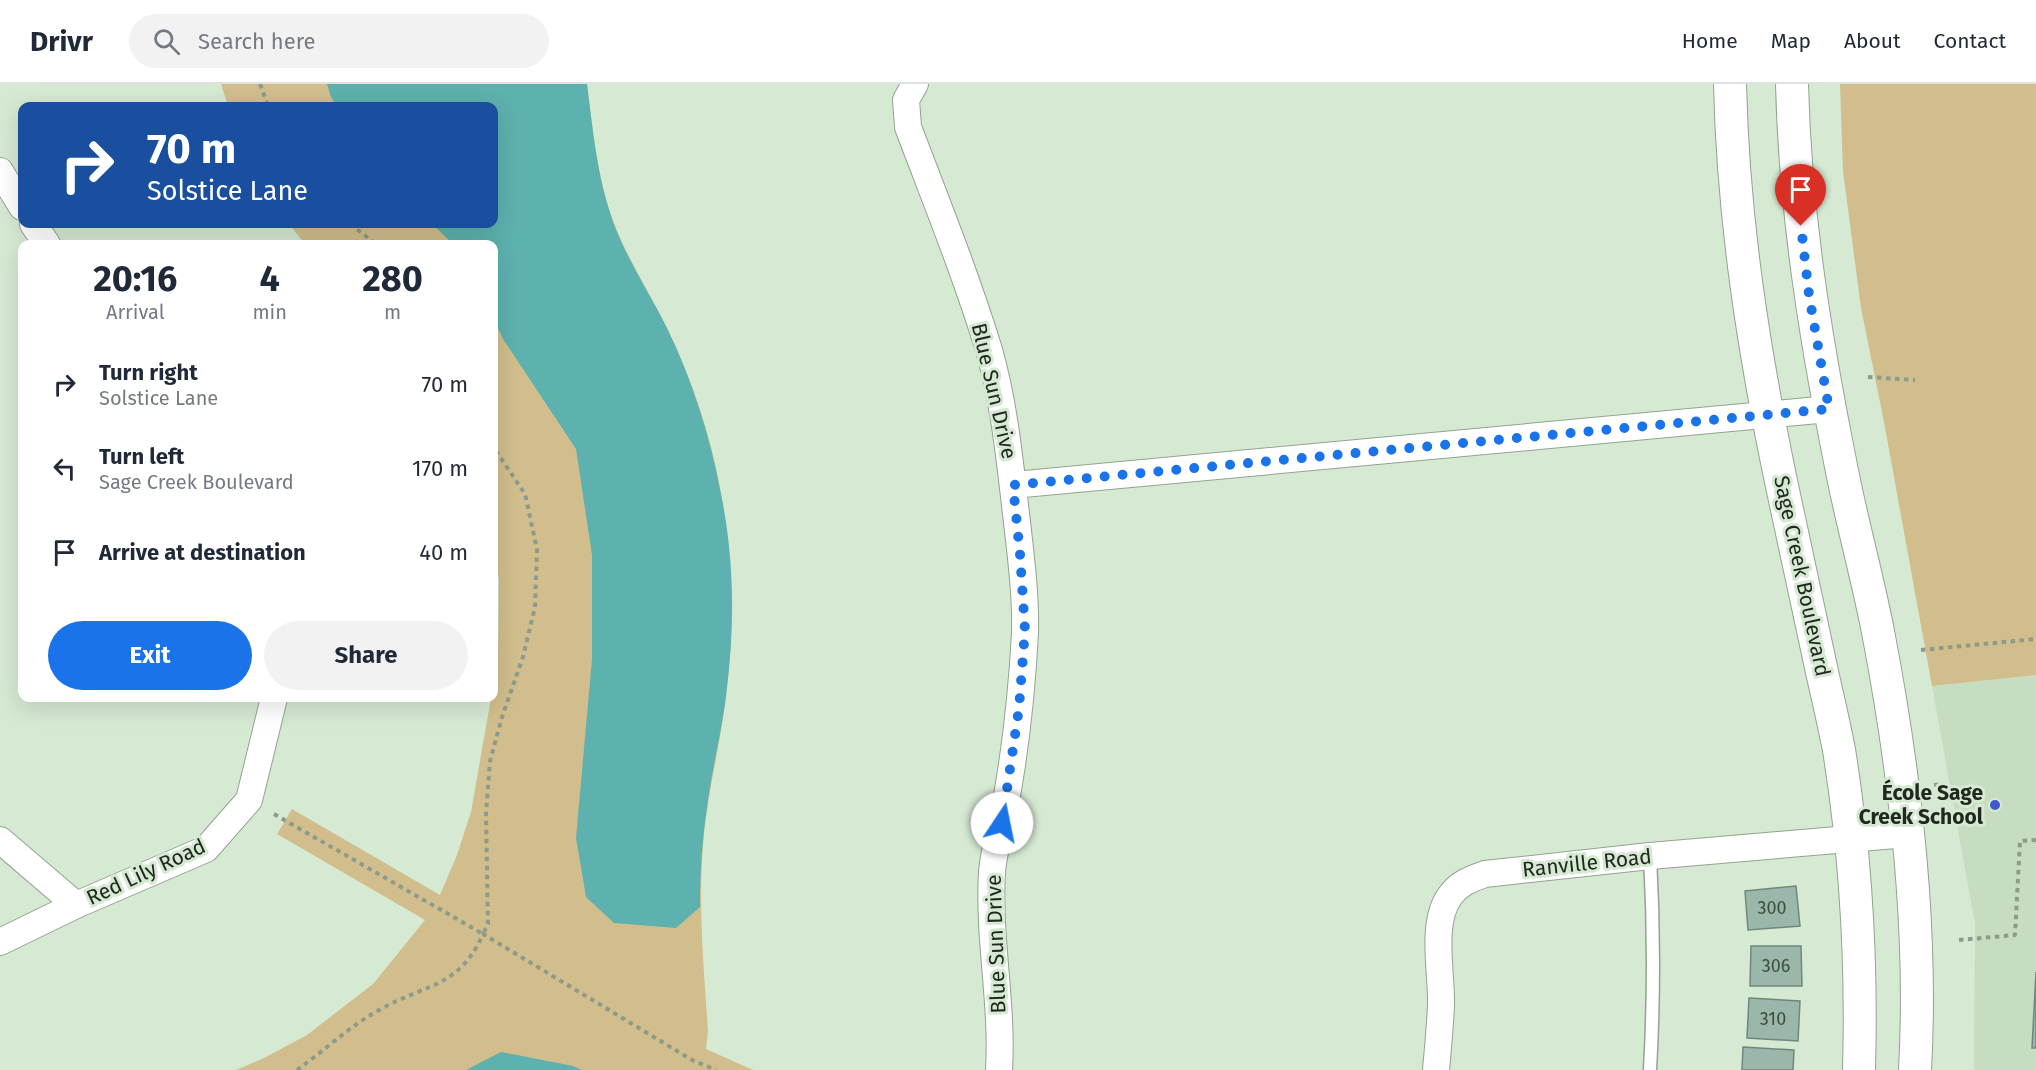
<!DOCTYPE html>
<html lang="en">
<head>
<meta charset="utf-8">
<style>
	body { margin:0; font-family:"Fira Sans",sans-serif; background:#f2f2f3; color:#1f2937; height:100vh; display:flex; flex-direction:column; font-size:22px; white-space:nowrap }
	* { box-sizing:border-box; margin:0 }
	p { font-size:20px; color:#747a83 }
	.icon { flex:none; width:33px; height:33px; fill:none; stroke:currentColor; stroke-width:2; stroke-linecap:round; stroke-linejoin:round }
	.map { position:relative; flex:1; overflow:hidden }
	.drawer { position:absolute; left:18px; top:156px; width:480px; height:462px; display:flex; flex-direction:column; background:#fff; border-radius:12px; box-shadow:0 6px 24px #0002 }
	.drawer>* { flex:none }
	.banner { position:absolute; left:18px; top:18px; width:480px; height:126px; border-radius:12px; box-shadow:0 6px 24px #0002; background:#1a4fa0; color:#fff; overflow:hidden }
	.pin { position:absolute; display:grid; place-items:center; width:51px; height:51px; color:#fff; margin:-62px -26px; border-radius:50% 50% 50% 0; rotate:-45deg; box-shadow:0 0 6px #0007 }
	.pin .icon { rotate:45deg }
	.me { position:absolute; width:66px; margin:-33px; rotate:11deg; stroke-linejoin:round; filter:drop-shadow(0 0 4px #0008) }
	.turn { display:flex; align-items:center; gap:21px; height:126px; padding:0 30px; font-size:27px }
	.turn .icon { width:78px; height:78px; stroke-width:2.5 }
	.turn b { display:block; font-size:42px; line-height:51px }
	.eta { display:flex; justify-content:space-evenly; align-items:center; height:102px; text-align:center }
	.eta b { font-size:36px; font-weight:700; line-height:42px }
	.primary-button { display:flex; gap:12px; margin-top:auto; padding:12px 30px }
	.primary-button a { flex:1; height:69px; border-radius:36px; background:#1a73e8; color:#fff; font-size:24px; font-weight:700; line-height:69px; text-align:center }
	.primary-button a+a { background:#f2f2f3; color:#1f2937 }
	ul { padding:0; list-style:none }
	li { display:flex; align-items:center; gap:18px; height:84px; padding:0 30px }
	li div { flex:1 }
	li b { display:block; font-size:22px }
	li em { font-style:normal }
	header { display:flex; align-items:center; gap:36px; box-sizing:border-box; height:84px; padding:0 30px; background:#fff; border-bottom:2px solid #e0e1e3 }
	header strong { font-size:28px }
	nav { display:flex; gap:33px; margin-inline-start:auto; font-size:21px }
	.search { width:420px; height:54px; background:#f2f2f3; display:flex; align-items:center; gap:15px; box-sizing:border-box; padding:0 21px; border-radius:33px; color:#747a83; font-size:22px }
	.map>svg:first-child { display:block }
	.built { fill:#c6ddc2 }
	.green { fill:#d1be8c }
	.water { fill:#5db1ae }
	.building { fill:#9ab7aa; stroke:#6d897d; stroke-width:1.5 }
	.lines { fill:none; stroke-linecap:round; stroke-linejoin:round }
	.service-casing { stroke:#92a48f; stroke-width:15 }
	.minor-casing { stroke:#92a48f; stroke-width:28 }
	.tertiary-casing { stroke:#92a48f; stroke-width:34 }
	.path { stroke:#8d9b8a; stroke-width:4; stroke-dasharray:4.5 4.5; stroke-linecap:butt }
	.service { stroke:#fff; stroke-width:12 }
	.minor { stroke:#fff; stroke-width:26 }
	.tertiary { stroke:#fff; stroke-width:32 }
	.route { stroke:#1a73e8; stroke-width:10; stroke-dasharray:0 18 }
	.poi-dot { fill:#3f59cc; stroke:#d6e9d3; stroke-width:2 }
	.labels { text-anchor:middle; stroke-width:6; stroke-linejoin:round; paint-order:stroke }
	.number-label { font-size:18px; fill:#3f4c42 }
	.street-label { font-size:21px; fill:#212820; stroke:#d6e9d3 }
	.poi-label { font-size:21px; font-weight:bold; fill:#212820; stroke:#d6e9d3; text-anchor:end }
</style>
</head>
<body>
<header>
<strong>Drivr</strong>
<div class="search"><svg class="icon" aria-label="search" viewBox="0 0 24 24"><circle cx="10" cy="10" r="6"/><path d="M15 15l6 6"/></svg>Search here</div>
<nav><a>Home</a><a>Map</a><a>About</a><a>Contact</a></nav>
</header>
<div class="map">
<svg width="2036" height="986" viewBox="0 0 2036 986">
	<rect width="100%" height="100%" fill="#d6e9d3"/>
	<polygon class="built" points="2036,591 2036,986 1974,986 1975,840 1932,602"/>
	<g class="green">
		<path d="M 221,0 L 587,0 C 593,47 597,94 614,139 C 628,176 650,209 667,244 C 693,298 713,357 722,416 C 733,486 735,556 724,626 C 718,672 706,716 703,762 C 698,824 704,885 708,948 L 706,965 L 753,986 L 236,986 L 264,974 L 307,951 L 373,900 L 425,836 L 277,750 L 292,725 L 440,811 L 457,771 L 471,728 L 491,614 L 494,614 L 498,577 L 499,496 L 494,461 L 494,160 L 305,160 L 289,140 L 494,140 L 494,22 L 228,22 Z"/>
		<polygon points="1840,0 2036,0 2036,591 1932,602 1884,338 1861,224 1843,87"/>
	</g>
	<g class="water">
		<path d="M 327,0 L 587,0 C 593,47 597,93 613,138 C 627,175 648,207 666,242 C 692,295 710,352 721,410 C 734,473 735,539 727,603 C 723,644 712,683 707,724 C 702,757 700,790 700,823 L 676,844 L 614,839 L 586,813 L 576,754 L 592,575 L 592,471 L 576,365 L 503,255 L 494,236 L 494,160 L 453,160 L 432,140 L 494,140 L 494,22 L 337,22 L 331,13 Z"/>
		<polygon points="501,968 573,982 582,986 466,986"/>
	</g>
	<g class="building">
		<polygon points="1796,802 1800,842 1748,846 1745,807"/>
		<polygon points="1751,862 1801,862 1802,902 1750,902"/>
		<polygon points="2036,888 2036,964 2032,964"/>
		<polygon points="1749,914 1800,917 1798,957 1747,954"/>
		<polygon points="1743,963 1794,966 1793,986 1742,986"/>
	</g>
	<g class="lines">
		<g class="service-casing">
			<path id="service" d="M 1650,986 C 1654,914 1654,844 1650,772"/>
		</g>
		<g class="minor-casing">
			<g id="minor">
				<path d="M 915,0 L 906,16 L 908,43 C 936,117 966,191 989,266 C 1005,322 1010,380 1017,438 C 1021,474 1026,512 1025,549 C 1022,605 1016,662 1006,717 C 1002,740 994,764 992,788 C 988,854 1003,920 999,986"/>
				<polyline points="0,87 22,123"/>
				<polyline points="33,140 47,160"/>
				<polyline points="1013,401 1829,325"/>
				<polyline points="0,756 76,821"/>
				<polyline points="0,858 76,821 206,765 249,716 274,614"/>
				<path d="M 1436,986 C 1438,964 1440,943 1441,921 C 1442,889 1430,839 1450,812 C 1459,799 1471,795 1485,790 L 1650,772 L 1907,750"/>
			</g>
		</g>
		<g class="tertiary-casing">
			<g id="tertiary">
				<path d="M 1730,0 C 1733,136 1754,269 1782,402 C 1795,464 1809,526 1822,588 C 1828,614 1834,640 1839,666 C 1856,772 1862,880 1859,986"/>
				<path d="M 1792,0 C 1795,127 1815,252 1840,377 C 1851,436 1868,494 1879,553 C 1906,695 1923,842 1915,986"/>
			</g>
		</g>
		<g class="path">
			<polyline points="260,0 268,22"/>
			<polyline points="350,140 376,160"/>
			<polyline points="1868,293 1915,296"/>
			<polyline points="1921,566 2036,555"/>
			<polyline points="1934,701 1943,700"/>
			<polyline points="274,730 483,850 488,840 486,730 490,677 502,633 523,573 535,523 537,465 525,410 494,364"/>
			<polyline points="1959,856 2015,851 2020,757 2036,756"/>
			<path d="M 297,986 C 325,966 352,940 383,924 C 426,900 460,903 483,850 L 692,976 L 716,986"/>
		</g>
		<use href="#service" class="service"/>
		<use href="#minor" class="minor"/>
		<use href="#tertiary" class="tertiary"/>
	</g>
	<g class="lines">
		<polyline class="route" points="1002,739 1019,624 1025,546 1020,470 1013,401 1829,325 1809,211 1801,142"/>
	</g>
	<circle class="poi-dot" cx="1995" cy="721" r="6"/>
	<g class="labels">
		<g class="number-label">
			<text x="1772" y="830">300</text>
			<text x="1776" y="888">306</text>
			<text x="1773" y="941">310</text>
		</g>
		<g class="street-label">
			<text transform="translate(994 307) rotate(77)" y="7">Blue Sun Drive</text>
			<text transform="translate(1802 492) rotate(78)" y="7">Sage Creek Boulevard</text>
			<text transform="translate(1587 779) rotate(-6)" y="7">Ranville Road</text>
			<text transform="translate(146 788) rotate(-25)" y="7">Red Lily Road</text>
			<text transform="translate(996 860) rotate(-92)" y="7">Blue Sun Drive</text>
		</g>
		<g class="poi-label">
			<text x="1983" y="716">École Sage<tspan x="1983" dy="24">Creek School</tspan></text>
		</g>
	</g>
</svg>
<div class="pin" style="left:1801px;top:142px;background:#d93025"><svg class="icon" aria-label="arrive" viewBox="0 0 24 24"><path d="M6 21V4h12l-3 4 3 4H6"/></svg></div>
<svg class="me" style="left:1002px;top:739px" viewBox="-20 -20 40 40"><circle r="19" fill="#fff"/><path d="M0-13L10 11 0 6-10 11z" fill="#1a73e8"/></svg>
<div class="banner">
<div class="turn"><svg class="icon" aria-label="right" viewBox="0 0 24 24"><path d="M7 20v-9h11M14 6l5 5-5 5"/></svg><div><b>70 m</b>Solstice Lane</div></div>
</div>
<section class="drawer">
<div class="eta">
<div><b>20:16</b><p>Arrival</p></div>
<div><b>4</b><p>min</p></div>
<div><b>280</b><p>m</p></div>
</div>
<ul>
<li><svg class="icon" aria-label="right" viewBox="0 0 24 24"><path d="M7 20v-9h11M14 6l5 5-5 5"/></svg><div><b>Turn right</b><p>Solstice Lane</p></div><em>70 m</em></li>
<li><svg class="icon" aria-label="left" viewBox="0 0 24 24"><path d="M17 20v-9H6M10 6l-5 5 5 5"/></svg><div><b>Turn left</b><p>Sage Creek Boulevard</p></div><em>170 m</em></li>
<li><svg class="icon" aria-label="arrive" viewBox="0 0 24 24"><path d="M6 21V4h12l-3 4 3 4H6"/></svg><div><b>Arrive at destination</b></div><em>40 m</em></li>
</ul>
<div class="primary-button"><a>Exit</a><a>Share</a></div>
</section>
</div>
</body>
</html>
